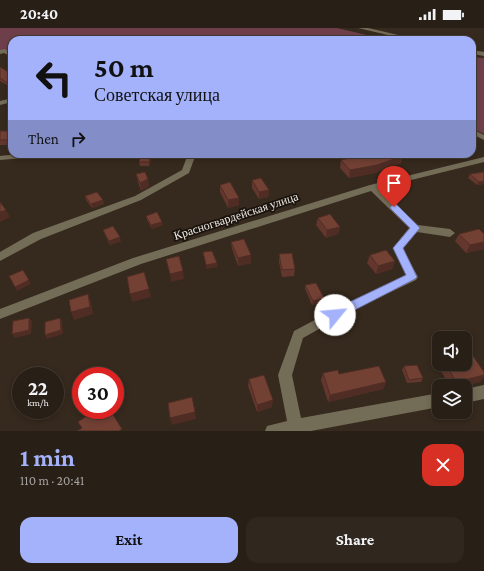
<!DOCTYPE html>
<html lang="en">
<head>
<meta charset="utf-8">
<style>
	body { margin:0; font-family:"Crimson Pro",serif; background:#30271f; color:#f1f3f6; height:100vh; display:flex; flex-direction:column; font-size:15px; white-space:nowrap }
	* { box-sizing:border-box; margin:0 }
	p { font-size:13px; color:#a5a2a1 }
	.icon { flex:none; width:22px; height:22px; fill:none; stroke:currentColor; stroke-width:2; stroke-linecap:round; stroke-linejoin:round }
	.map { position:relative; height:403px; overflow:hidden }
	.details { display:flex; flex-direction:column; background:#281f16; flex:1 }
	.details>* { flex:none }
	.hud { position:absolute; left:8px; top:8px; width:468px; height:122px; border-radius:12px; box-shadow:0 2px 6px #0003,0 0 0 1px #443d35; background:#a4b2fc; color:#111; overflow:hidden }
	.controls { position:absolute; left:432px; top:303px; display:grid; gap:8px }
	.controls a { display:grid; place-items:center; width:40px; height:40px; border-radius:8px; background:#281f16; box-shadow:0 2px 6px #0003,0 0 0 1px #443d35; font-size:20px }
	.speed { position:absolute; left:12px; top:339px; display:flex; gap:8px; font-size:20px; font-weight:700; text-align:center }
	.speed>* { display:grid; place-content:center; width:52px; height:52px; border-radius:50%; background:#281f16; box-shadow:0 2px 6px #0003,0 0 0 1px #443d35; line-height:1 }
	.speed small { font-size:10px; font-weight:400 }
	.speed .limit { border:6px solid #d22; background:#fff; color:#111 }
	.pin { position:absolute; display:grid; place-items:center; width:34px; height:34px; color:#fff; margin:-41px -17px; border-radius:50% 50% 50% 0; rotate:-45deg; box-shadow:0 0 4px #0007 }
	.pin .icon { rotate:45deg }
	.me { position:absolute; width:44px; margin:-22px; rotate:62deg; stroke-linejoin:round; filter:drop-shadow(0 0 3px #0008) }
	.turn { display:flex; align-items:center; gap:14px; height:84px; padding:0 20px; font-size:18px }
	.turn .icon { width:52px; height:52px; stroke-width:2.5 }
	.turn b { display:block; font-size:28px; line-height:34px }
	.then { display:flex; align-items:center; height:38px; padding:0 20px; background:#0003; gap:8px; font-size:15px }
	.round { display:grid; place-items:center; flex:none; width:42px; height:42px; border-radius:12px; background:#30271f }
	.overview { display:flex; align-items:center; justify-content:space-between; height:68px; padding:0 20px }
	h1 { font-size:24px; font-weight:700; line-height:30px; color:#a4b2fc }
	.button { display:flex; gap:8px; margin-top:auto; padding:8px 20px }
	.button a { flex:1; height:46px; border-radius:12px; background:#a4b2fc; color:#111; font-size:16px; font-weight:700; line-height:46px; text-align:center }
	.button a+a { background:#30271f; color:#f1f3f6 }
	.status { display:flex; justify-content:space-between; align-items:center; height:28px; padding:0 20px; background:#281f16; direction:ltr }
	.status svg { height:11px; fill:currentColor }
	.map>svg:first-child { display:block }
	.green { fill:#6e3f4a }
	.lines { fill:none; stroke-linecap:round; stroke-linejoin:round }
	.minor { fill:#736c57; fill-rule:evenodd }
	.wall { fill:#63372d }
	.shaded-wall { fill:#502d24 }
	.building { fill:#734034; stroke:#502d24 }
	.route { fill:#a4b2fc; stroke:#6b74a4 }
	.labels { text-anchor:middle; stroke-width:3.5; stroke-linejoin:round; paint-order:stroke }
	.street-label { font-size:12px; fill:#f0e8e0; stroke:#19130e }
</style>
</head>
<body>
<div class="status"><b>20:40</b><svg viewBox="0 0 49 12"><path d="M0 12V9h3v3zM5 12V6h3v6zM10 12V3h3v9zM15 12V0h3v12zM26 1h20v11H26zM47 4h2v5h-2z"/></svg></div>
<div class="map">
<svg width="484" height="403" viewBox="0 0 484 403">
	<rect width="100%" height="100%" fill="#36291d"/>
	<g class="green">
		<polygon points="0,0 337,0 388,12 12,12 12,29 0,23"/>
		<polygon points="472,29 484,30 484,106 472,100"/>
	</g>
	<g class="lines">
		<g class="minor">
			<polygon points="358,0 368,0 420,12 409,12"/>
			<polygon points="5,21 12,25 12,29 4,25 0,26 0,22"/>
			<polygon points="472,22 484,24 484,28 472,26"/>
			<polygon points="12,70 12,74 0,77 0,73"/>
			<polygon points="472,101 484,107 484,112 472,106"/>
			<polygon points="18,126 51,126 47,128 0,132 0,128"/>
			<polygon points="188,126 196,126 189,145 141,172 41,211 0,233 0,224 33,205 135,168 182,142"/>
			<polygon points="484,129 484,134 379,160 418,197 450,201 455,205 450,209 417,204 403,221 418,249 416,252 351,283 303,310 292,347 301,390 439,365 439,379 311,403 265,403 267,398 287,393 278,347 294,303 343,277 406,247 393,220 409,200 371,163 141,236 0,291 0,281 133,230 370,157"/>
			<polygon points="484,357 484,371 465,375 465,361"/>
		</g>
	</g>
	<g class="wall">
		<polygon points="0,39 12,46 12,60 0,53"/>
		<rect x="0" y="103" width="12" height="14"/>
		<polygon points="141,126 151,126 152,128 149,138 140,138 139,134"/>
		<polygon points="403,128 401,135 375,145 349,150 340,140 341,132"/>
		<polygon points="484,144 484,156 477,157 468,150 470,146"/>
		<polygon points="136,146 149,158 141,163 138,154"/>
		<polygon points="252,152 269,162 268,169 259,171 252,160"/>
		<polygon points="220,157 239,170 239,177 228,180 220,164"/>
		<polygon points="387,161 405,166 404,169 394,172 386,165"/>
		<polygon points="85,168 103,172 104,176 92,180 86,172"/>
		<polygon points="146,188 163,197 152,201 147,192"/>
		<polygon points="318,190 340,199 338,206 326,210 316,197"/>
		<polygon points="103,202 121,213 110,217 104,205"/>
		<polygon points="459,206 484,206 484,221 466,225 455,213"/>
		<polygon points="231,214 251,235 238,238 232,221"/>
		<polygon points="279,226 295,241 294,248 282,249 279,234"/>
		<polygon points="370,227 395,233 392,241 376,246 367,235"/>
		<polygon points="305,257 324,270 324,274 312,277 305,261"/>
		<polygon points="439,331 439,336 465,336 480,354 463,358 450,358 436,335"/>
		<polygon points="404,338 423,350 421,354 407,355 402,342"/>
		<polygon points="323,345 339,346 386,354 383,361 328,374 321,352"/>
		<polygon points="249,351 272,379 257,384 248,358"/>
	</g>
	<g class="shaded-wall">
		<polygon points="151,126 152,128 149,138 149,134"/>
		<polygon points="403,128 401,135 375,145 349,150 350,142"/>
		<polygon points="148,151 149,158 141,163 140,155"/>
		<polygon points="484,153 484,156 477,157 479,154"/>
		<polygon points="269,162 268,169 259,171 259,164"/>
		<polygon points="405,166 404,169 394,172 395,168"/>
		<polygon points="239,170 239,177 228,180 228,172"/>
		<polygon points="103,172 104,176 92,180 91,176"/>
		<polygon points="6,182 10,189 0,194 0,184"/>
		<polygon points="162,194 163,197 152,201 151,197"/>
		<polygon points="340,199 338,206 326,210 327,202"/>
		<polygon points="120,209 121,213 110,217 109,213"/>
		<polygon points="484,214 484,221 466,225 470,217"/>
		<polygon points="251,227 251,235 238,238 238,230"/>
		<polygon points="395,233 392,241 376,246 378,238"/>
		<polygon points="217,235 218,239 206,241 206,237"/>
		<polygon points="183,243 184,251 171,254 170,246"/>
		<polygon points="29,252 31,256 17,263 15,259"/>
		<polygon points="149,261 151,269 132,274 130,266"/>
		<polygon points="88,266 91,274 93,286 74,292 71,284"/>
		<polygon points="324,270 324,274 312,277 313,273"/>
		<polygon points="29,290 32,293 31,306 15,310 12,306"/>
		<polygon points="60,290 62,293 63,306 47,311 45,307"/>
		<polygon points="484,347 484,349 480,354 463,358 453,358 456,354"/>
		<polygon points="386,354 383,361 328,374 330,367"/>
		<polygon points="273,372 272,379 257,384 257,377"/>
		<polygon points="195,384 196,391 172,397 170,390"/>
	</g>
	<g class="building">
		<polygon points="0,39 12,46 12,58 0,50"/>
		<rect x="0" y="103" width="12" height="9"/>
		<polygon points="141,126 151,126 149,134 139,134"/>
		<polygon points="366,126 401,126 403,128 377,137 350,142 341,132"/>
		<polygon points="145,144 148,151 140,155 136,146"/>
		<polygon points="484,144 484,153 479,154 470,146"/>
		<polygon points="261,150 269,162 259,164 252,152"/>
		<polygon points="230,154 239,170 228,172 220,157"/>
		<polygon points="398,158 405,166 395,168 387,161"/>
		<polygon points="97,164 103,172 91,176 85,168"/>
		<polygon points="0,174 6,182 0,184"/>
		<polygon points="157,184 162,194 151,197 146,188"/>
		<polygon points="330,186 340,199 327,202 318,190"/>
		<polygon points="113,198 120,209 109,213 103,202"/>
		<polygon points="479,201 484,206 484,214 470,217 459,206"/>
		<polygon points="244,211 251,227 238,230 231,214"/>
		<polygon points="386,222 395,233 378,238 370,227"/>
		<polygon points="212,223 217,235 206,237 203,224"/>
		<polygon points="292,225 295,241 282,242 279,226"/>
		<polygon points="179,228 183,243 170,246 166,231"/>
		<polygon points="23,242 29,252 15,259 9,248"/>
		<polygon points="144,244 149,261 130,266 127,249"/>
		<polygon points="316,255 324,270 313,273 305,257"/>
		<polygon points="88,266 90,279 71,284 69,272"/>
		<polygon points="29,290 29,302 12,306 13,293"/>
		<polygon points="60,290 61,302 45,307 45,294"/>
		<polygon points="469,322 484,344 484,347 456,354 446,336 465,336 465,323"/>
		<polygon points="417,337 423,350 409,352 404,338"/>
		<polygon points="379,338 386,354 330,367 323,345 338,342 339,346"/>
		<polygon points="264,347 273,372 257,377 249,351"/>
		<polygon points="192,369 195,384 170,390 168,375"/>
		<polygon points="95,382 110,382 122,401 119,403 77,403 82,400 78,394"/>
	</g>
	<polygon class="route" points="394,176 397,177 420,200 403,220 417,249 415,251 339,290 331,290 329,287 331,283 406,247 393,220 410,200 391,181 390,179"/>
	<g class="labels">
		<g class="street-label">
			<text transform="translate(236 188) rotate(-18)" y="4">Красногвардейская улица</text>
		</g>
	</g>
</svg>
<div class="controls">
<a><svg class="icon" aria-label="sound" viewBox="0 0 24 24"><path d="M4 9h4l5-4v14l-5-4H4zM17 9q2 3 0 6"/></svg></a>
<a><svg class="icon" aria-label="layers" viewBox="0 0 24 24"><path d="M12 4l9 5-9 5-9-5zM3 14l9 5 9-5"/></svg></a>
</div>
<div class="speed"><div>22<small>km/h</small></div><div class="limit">30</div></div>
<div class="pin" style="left:394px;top:179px;background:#d93025"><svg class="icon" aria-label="arrive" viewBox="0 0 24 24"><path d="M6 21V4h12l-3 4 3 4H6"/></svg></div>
<svg class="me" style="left:335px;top:287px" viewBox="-20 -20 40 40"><circle r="19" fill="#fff"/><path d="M0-13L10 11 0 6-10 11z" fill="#a4b2fc"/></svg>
<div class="hud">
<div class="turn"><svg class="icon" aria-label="left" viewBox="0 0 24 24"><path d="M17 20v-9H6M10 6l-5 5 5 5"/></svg><div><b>50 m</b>Советская улица</div></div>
<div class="then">Then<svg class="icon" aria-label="right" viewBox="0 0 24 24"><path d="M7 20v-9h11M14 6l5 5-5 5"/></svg></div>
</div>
</div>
<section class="details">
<div class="overview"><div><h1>1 min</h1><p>110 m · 20:41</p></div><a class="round" style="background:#d93025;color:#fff"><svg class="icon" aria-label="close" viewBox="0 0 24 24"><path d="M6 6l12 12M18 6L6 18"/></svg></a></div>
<div class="button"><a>Exit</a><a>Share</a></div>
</section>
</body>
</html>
